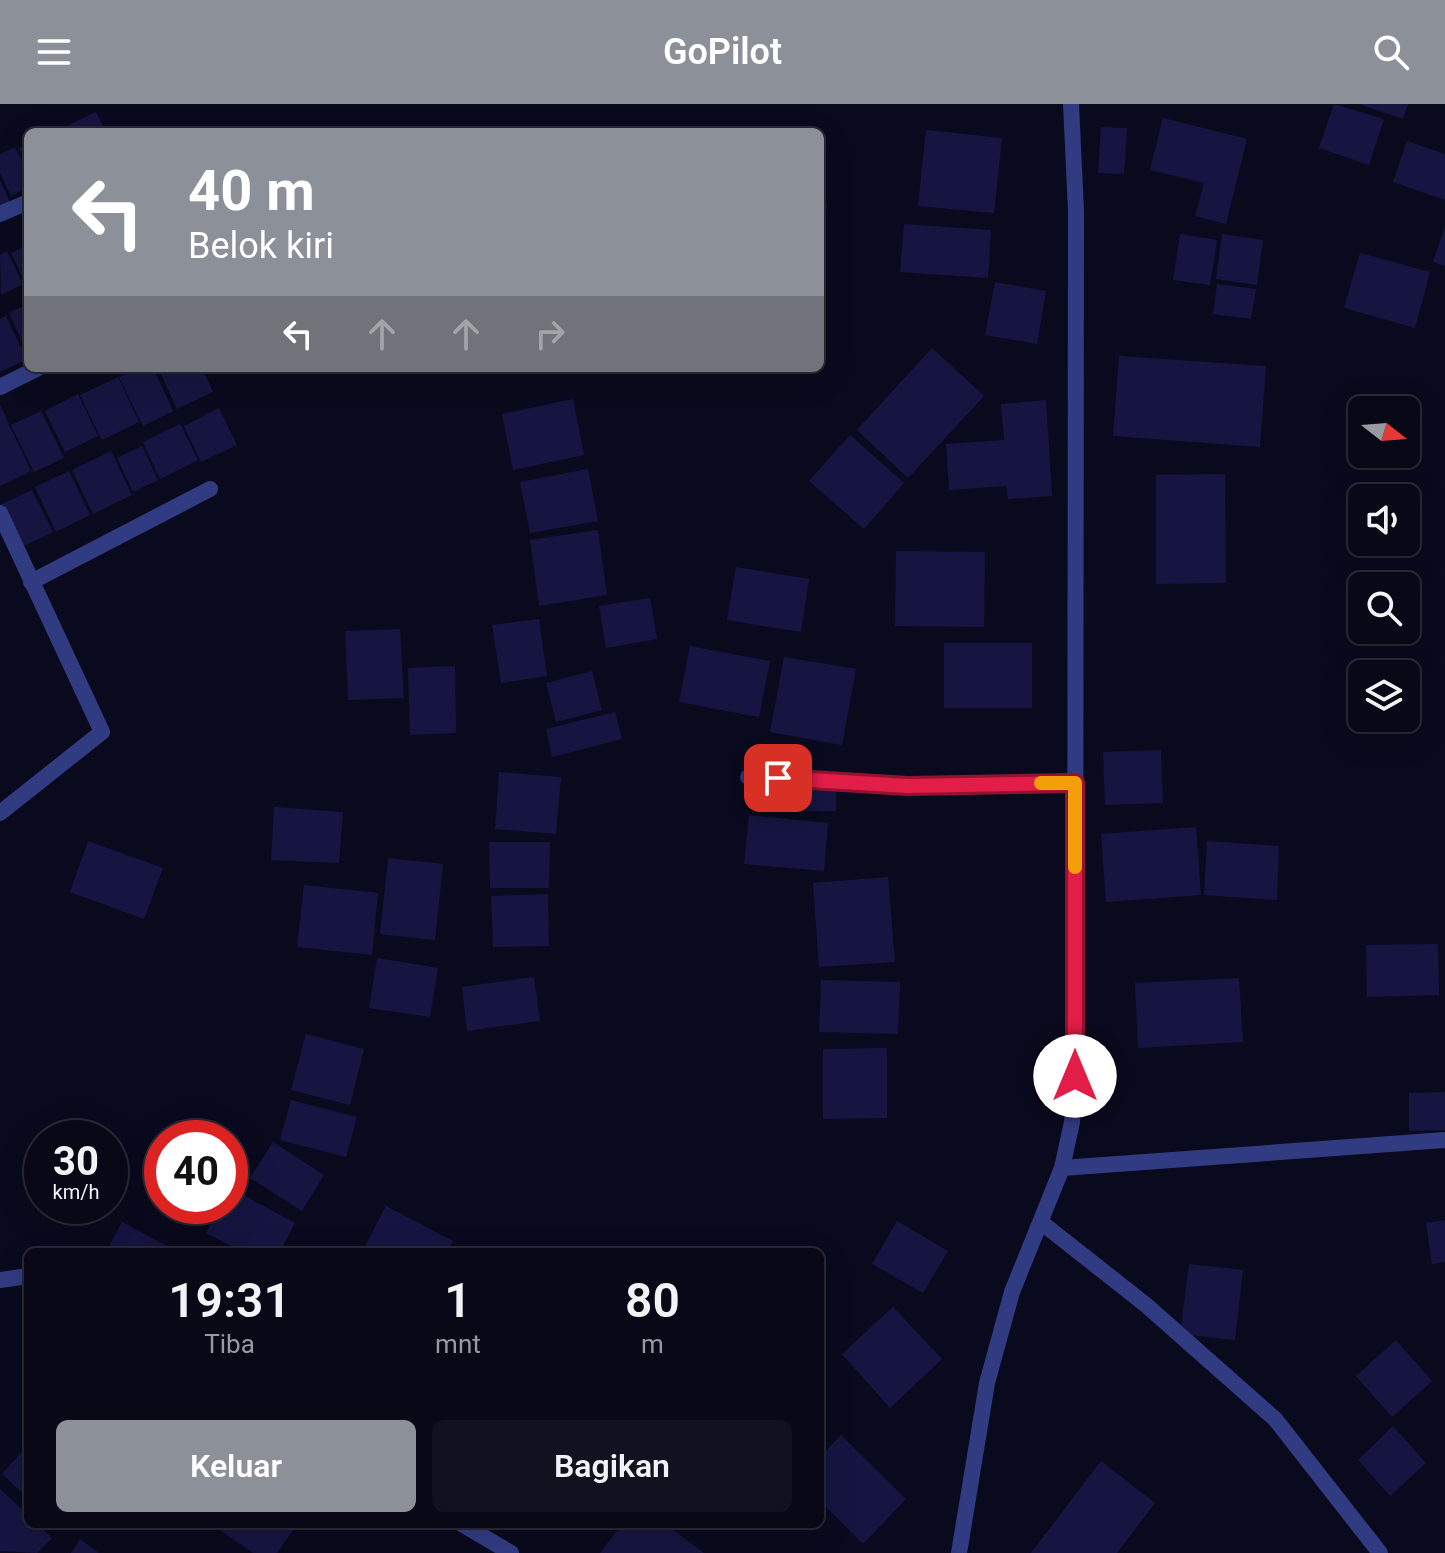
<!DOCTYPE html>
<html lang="id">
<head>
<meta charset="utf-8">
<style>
	body { margin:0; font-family:Roboto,sans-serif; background:#11111f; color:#f1f3f6; height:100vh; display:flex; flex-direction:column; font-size:30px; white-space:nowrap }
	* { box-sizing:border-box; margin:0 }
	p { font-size:26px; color:#989aa1 }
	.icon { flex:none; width:44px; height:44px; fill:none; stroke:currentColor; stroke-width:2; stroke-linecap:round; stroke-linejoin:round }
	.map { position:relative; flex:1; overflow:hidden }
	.sheet { position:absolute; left:24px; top:1144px; width:800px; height:280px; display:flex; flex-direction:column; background:#080816; border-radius:12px; box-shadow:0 8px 32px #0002,0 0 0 2px #292935 }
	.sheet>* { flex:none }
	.guide { position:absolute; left:24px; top:24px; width:800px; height:244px; border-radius:12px; box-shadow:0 8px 32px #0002,0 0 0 2px #292935; background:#8c9099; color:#fff; overflow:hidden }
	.needle { width:52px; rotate:107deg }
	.fabs { position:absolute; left:1348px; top:292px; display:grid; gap:16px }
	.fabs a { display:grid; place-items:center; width:72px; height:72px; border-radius:12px; background:#080816; box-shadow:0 8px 32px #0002,0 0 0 2px #292935; font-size:40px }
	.speed { position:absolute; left:24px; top:1016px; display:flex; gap:16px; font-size:40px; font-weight:700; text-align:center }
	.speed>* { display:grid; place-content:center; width:104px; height:104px; border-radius:50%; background:#080816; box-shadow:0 8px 32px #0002,0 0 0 2px #292935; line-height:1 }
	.speed small { font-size:20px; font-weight:400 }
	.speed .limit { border:12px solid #d22; background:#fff; color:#111 }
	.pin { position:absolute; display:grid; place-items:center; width:68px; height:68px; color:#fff; margin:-34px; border-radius:16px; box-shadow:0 4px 12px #0006 }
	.me { position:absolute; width:88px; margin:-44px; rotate:0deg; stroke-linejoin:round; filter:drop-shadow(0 0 6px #0008) }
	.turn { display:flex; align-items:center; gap:28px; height:168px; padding:0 32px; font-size:36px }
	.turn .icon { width:104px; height:104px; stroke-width:2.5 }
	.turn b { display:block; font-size:56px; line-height:68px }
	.lanes { display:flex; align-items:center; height:76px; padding:0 32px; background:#0003; justify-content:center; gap:40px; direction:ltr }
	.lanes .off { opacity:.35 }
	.eta { display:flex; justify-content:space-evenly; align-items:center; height:136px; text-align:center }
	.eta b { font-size:48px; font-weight:600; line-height:56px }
	.action { display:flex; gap:16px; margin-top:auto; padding:16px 32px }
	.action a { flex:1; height:92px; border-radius:12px; background:#8c9099; color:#fff; font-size:32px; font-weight:600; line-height:92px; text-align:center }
	.action a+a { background:#11111f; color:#f1f3f6 }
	header { display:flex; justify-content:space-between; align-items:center; height:104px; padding:0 32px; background:#8c9099; color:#fff; font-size:36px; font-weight:600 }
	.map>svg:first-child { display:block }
	.building { fill:#161541 }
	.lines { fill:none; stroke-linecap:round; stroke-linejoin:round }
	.minor { stroke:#313b81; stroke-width:16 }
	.tertiary { stroke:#313b81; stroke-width:16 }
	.route-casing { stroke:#92132f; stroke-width:20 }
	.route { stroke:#e11d48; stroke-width:14 }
	.slow { stroke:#f59e0b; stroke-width:14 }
</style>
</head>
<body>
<header><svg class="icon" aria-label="menu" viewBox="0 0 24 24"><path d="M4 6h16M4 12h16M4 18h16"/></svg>GoPilot<svg class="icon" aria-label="search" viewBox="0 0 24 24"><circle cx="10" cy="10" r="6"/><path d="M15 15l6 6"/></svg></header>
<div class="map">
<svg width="1445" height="1449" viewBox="0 0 1445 1449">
	<rect width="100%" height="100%" fill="#0a0a1e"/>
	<g class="building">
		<polygon points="1334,0 1384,15 1369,61 1319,44"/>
		<polygon points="1359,0 1408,0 1403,15"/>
		<polygon points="96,8 106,28 54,28"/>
		<polygon points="1163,14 1247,35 1226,120 1195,112 1204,79 1150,66"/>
		<polygon points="1101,23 1127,24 1124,70 1098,69"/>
		<polygon points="926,26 1002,34 994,109 918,102"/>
		<polygon points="1407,37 1445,50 1445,96 1393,78"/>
		<polygon points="28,40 28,63 19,44"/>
		<polygon points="15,43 28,69 28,84 11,92 0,69 0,50"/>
		<polygon points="0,76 10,98 0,103"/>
		<polygon points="820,100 827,101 822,139 820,139"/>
		<polygon points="904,120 991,126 988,174 900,168"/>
		<polygon points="1445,122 1445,162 1433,158"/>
		<polygon points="1180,130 1217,136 1210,181 1173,176"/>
		<polygon points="1222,130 1263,136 1257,181 1216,175"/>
		<polygon points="28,141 28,185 11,149"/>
		<polygon points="7,147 23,180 1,191 0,151"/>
		<polygon points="1360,149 1430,168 1415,224 1344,204"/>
		<polygon points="995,178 1046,187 1037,240 985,231"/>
		<polygon points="1217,180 1256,185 1251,215 1213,210"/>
		<polygon points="28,200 28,251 9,209"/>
		<polygon points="6,212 27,255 0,268 0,215"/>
		<polygon points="932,244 984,292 908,374 857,326"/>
		<polygon points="1119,252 1266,262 1260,343 1113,332"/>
		<polygon points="138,264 153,264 173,307 143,322 119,273"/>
		<polygon points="158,264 202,264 213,288 177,305"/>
		<polygon points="118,273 139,318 102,336 80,291"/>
		<polygon points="78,290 98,332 65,348 45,307"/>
		<polygon points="573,295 584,351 513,366 502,310"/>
		<polygon points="1046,296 1052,392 1008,395 1006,382 949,386 946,340 1004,336 1001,300"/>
		<polygon points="0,301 31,367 0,382"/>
		<polygon points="219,304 237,341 201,358 184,322"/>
		<polygon points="41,307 64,354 34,368 11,321"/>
		<polygon points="180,320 198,356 160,375 143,338"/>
		<polygon points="850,331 904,379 864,425 809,377"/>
		<polygon points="142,342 158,376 133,388 117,354"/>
		<polygon points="111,347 132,391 93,410 72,366"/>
		<polygon points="588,365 598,417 530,429 520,378"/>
		<polygon points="69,367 90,411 56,428 35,383"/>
		<polygon points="1225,370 1226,479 1156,480 1156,371"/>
		<polygon points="32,386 53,428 17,445 0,401"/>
		<polygon points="598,426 607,491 539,502 530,436"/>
		<polygon points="896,447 985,448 984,523 895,522"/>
		<polygon points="736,463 809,475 801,528 727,516"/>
		<polygon points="650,494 657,535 606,544 599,502"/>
		<polygon points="539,515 547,572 501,579 492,521"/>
		<polygon points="400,525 404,594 348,596 345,527"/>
		<rect x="944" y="539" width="88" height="65"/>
		<polygon points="690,542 770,557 759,613 679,598"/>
		<polygon points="784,553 856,565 842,641 770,628"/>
		<polygon points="455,562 456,629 410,631 408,564"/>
		<polygon points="592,567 602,606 556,618 546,579"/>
		<polygon points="615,608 622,635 552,653 546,625"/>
		<polygon points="1161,646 1163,699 1105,701 1103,648"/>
		<polygon points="499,668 561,673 556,730 495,725"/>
		<polygon points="755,669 836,669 836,707 756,708"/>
		<polygon points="274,703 343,708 339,759 271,756"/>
		<polygon points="749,711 828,719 824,767 744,760"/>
		<polygon points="1196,723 1201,791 1106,798 1101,730"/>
		<polygon points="88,737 163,764 144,815 70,788"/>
		<polygon points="1207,737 1279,742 1277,796 1204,791"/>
		<polygon points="489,738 550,738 549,784 490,784"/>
		<polygon points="388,754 443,760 435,836 380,830"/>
		<polygon points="888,773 895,858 819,863 813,779"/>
		<polygon points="304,781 378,789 372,851 297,843"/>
		<polygon points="548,790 549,842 493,843 491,792"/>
		<polygon points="1438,840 1439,891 1367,893 1366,841"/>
		<polygon points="377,854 438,864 430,913 369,904"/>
		<polygon points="534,873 540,917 467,927 462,883"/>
		<polygon points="1239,874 1243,938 1138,944 1135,879"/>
		<polygon points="821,876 900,878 898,930 819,928"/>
		<polygon points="306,930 364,945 350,1001 291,986"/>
		<polygon points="887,944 887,1014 823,1015 823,945"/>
		<polygon points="1445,988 1445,1026 1409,1027 1409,989"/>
		<polygon points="291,996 357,1013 346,1053 280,1036"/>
		<polygon points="273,1038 324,1071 302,1107 250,1074"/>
		<polygon points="230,1084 295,1119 280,1148 243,1148 206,1129 220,1102 230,1102"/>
		<polygon points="386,1102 453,1137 447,1148 362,1148"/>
		<polygon points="1445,1116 1445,1158 1432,1160 1426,1119"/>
		<polygon points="897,1117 948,1147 923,1189 872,1160"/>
		<polygon points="122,1118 178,1148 106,1148"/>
		<polygon points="1189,1160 1243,1166 1235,1236 1180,1230"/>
		<polygon points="893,1203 942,1255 890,1304 842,1250"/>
		<polygon points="1396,1236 1432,1277 1392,1313 1356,1272"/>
		<polygon points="1393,1322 1426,1359 1390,1392 1358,1356"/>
		<polygon points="841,1331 906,1395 863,1440 820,1397 820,1353"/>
		<polygon points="28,1341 28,1394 2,1370"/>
		<polygon points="1101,1357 1155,1399 1117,1449 1031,1449"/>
		<polygon points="0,1385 28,1411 28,1420 37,1420 52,1434 37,1449 0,1447"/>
		<polygon points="220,1420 297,1420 277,1449 253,1449 217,1424"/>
		<polygon points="622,1420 665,1420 704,1449 600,1449"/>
		<polygon points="80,1435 99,1449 71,1449"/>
	</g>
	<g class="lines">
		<g class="minor">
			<polyline points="0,110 28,98"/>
			<polyline points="0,283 38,264"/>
			<polyline points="0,409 102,628 0,709"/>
			<polyline points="31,478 210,385"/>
			<polyline points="748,673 908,682 1075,679"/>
			<polyline points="1062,1064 1445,1036"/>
			<polyline points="1042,1119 1146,1201 1275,1315 1380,1449"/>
			<polyline points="0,1176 28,1172"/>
			<polyline points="462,1420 511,1449"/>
		</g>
		<polyline class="tertiary" points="959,1449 987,1279 1012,1188 1062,1064 1072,1018 1075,972 1076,107 1071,0"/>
	</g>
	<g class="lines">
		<g class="route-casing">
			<polyline id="route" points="778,674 908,682 1075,679 1075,972"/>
		</g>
		<use href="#route" class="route"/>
		<polyline class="slow" points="1041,679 1075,679 1075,763"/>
	</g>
</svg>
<div class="fabs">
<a><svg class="needle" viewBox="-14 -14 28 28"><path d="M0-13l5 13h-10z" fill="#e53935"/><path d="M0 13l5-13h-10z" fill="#989aa1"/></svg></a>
<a><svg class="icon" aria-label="sound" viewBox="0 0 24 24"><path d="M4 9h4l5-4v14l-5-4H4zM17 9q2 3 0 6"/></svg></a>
<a><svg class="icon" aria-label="search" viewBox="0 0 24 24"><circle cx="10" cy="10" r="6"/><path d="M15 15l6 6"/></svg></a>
<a><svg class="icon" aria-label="layers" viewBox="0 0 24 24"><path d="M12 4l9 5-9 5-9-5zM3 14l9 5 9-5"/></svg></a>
</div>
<div class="speed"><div>30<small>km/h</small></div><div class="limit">40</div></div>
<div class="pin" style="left:778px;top:674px;background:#d93025"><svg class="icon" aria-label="arrive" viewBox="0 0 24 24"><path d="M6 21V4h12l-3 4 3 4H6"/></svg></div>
<svg class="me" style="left:1075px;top:972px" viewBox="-20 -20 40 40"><circle r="19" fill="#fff"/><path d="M0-13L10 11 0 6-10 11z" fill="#e11d48"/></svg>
<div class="guide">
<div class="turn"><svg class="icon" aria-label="left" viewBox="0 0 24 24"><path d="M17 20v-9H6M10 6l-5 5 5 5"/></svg><div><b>40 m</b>Belok kiri</div></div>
<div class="lanes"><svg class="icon" aria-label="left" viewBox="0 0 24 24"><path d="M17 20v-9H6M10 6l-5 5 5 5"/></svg><svg class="icon off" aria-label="ahead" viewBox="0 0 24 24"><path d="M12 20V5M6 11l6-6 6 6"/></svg><svg class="icon off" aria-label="ahead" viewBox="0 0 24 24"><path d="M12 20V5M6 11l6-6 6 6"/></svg><svg class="icon off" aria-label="right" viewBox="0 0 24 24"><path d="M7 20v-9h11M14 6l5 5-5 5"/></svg></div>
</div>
<section class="sheet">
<div class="eta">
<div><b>19:31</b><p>Tiba</p></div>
<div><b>1</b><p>mnt</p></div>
<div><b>80</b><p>m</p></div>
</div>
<div class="action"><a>Keluar</a><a>Bagikan</a></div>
</section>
</div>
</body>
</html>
